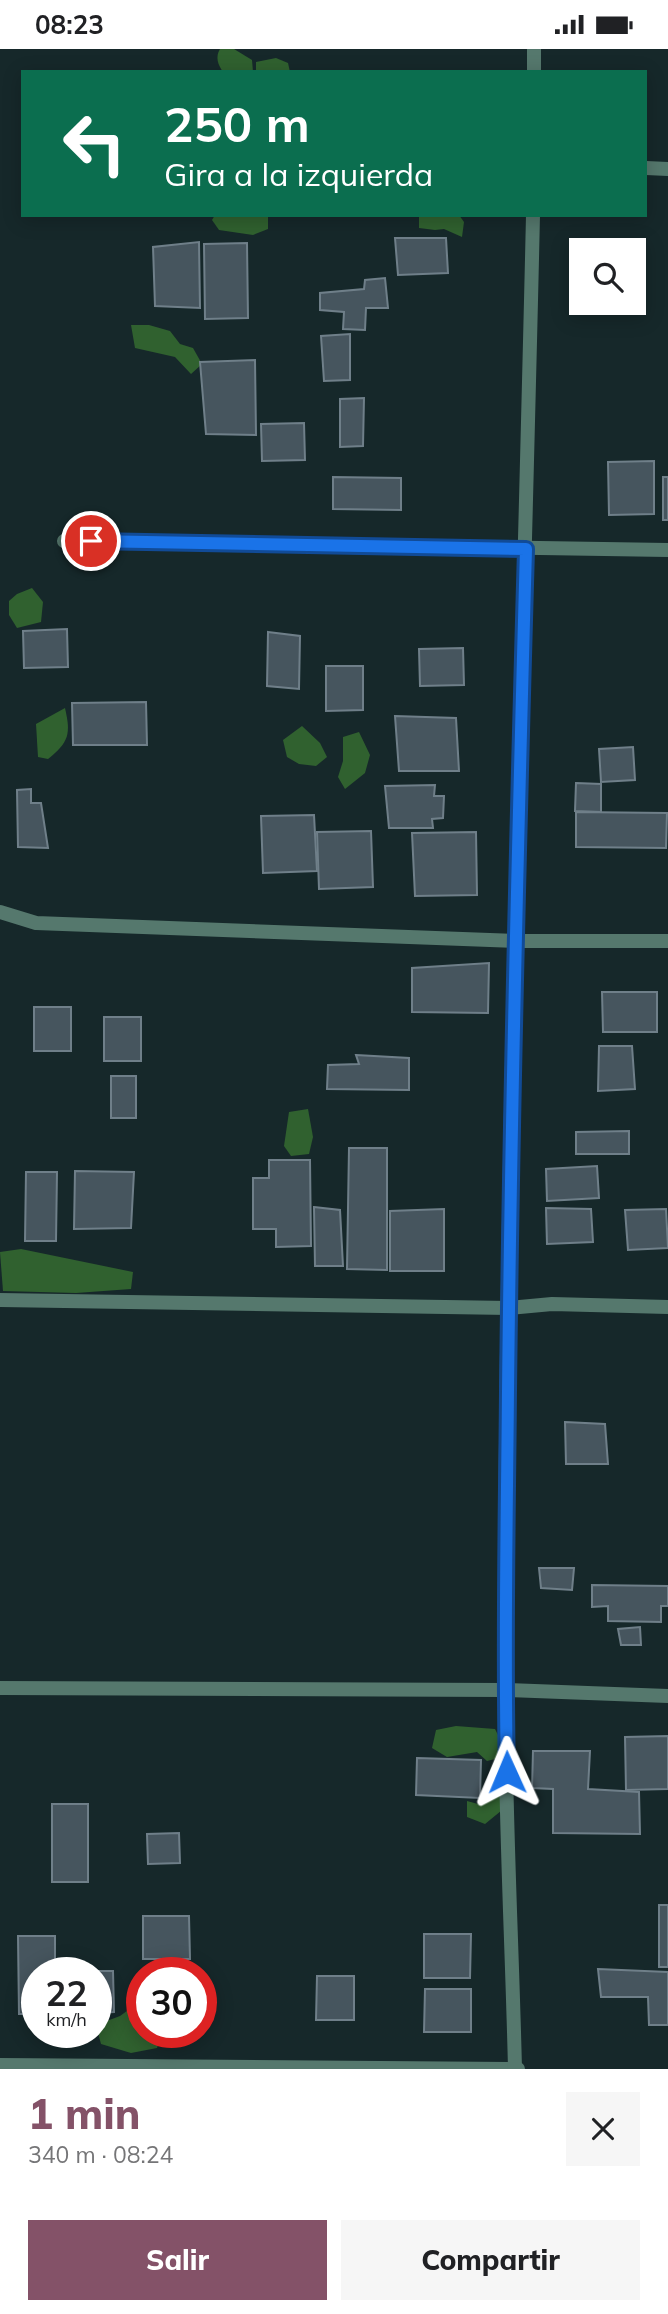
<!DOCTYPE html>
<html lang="es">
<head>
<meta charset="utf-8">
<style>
	body { margin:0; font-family:Mulish,sans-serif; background:#f6f6f6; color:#202124; height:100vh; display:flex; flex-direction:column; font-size:26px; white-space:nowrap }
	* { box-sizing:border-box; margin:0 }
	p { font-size:23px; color:#757577 }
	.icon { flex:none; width:38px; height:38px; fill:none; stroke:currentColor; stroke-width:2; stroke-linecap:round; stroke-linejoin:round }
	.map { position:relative; height:2020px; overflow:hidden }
	.sheet { display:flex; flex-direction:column; background:#fff; flex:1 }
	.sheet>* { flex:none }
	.top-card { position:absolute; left:21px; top:21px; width:626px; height:147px; border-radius:0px; box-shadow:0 4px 18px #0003; background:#0b6e4f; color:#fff; overflow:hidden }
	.controls { position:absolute; left:569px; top:189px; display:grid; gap:14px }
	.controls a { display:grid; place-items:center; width:77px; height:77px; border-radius:0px; background:#fff; box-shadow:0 4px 18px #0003; font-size:35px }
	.speed { position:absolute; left:21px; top:1908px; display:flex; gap:14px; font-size:35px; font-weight:700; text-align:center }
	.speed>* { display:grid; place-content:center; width:91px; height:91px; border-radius:50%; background:#fff; box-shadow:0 4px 18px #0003; line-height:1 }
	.speed small { font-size:18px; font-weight:400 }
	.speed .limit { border:10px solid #d22; background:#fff; color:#111 }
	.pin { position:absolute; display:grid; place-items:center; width:60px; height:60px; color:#fff; margin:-30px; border:4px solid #fff; border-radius:50%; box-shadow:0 2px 7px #0007 }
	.me { position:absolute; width:77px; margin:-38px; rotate:359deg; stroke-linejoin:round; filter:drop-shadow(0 0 5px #0008) }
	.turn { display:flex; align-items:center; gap:24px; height:147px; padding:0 28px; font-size:32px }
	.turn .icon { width:91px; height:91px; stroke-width:2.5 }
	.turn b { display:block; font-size:49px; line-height:60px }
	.round { display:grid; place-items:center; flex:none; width:74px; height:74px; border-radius:0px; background:#f6f6f6 }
	.overview { display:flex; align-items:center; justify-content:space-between; height:119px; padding:0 28px }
	h1 { font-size:42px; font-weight:800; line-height:52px; color:#845268 }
	.action { display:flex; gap:14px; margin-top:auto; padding:14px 28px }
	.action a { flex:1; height:80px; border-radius:0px; background:#845268; color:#fff; font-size:28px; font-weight:800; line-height:80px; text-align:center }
	.action a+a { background:#f6f6f6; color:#202124 }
	.status { display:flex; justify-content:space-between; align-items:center; height:49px; padding:0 35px; background:#fff; direction:ltr }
	.status svg { height:19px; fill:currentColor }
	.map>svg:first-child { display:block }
	.forest { fill:#30612f }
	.building { fill:#46555e; stroke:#6f7f89; stroke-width:2 }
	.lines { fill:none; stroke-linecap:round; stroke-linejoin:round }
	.minor { stroke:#55786d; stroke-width:14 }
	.route-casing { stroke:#114b97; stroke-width:18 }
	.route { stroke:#1a73e8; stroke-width:12 }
</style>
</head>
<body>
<div class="status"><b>08:23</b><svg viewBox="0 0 49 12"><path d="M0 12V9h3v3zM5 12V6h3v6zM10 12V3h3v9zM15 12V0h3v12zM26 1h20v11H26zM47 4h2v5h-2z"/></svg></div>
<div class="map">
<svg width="668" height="2020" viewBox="0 0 668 2020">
	<rect width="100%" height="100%" fill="#16282a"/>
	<g class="forest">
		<path d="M 220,0 L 234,0 L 252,11 L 253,23 L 223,23 C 218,16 215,8 220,0 Z"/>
		<polygon points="276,9 288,14 290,23 256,23 256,13"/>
		<polygon points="215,166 268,166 268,180 253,186 219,181 212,171"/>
		<polygon points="419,166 459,166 464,173 462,188 444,180 435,181 419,179"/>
		<polygon points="131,276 149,276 170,282 180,295 193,299 202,315 191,325 175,308 135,299"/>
		<polygon points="32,539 43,553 41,573 17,579 9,566 9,552 17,545"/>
		<path d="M 65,659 C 71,685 69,693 48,710 L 38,708 L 36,675 Z"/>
		<polygon points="302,677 320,694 327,708 316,717 299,715 287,708 283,691"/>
		<polygon points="359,683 370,706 365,724 345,740 338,728 343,712 343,688"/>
		<polygon points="308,1060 313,1088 309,1105 291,1107 284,1097 289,1063"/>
		<polygon points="21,1200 133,1223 131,1240 76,1244 3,1242 0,1203"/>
		<polygon points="456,1677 495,1680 501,1692 499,1709 487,1712 477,1703 447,1708 432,1699 436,1681"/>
		<polygon points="490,1729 501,1734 507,1757 485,1775 467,1768 467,1752 478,1755 488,1743"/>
		<polygon points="142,1951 142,1983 163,1984 157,1999 131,2004 101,1995 96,1976 120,1967"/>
	</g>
	<g class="building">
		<polygon points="395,189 446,189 448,224 398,226"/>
		<polygon points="199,193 200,259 155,257 153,198"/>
		<polygon points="247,194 248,269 205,270 204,195"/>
		<polygon points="385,229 388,259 366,259 365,281 343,280 344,263 320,261 320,244 364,240 365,231"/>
		<polygon points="350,285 350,331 324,332 321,287"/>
		<polygon points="255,311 256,386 206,385 200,313"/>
		<polygon points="364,349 363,397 340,398 340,350"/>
		<polygon points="304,374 305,411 262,412 261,375"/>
		<polygon points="654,412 654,465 609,466 608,413"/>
		<polygon points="333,428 401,429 401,461 333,460"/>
		<rect x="663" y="428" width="5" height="43"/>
		<polygon points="67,580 68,618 24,619 23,582"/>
		<polygon points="268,583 300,587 299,640 267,637"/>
		<polygon points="463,599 464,636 420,637 419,600"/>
		<polygon points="326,617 363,617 363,661 326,662"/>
		<polygon points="146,653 147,696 73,696 72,654"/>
		<polygon points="395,667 456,669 459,722 399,722"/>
		<polygon points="633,698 635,731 601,733 599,700"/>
		<polygon points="576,734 601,735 601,763 575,762"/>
		<polygon points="435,736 434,747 444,747 443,769 432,770 433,779 389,779 385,737"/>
		<polygon points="31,740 31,754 41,754 48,799 18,798 17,741"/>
		<polygon points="576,763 667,764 666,799 576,798"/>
		<polygon points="314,766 317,822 263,824 261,767"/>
		<polygon points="371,782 373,838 319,840 317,783"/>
		<polygon points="476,783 477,846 415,847 412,784"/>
		<polygon points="489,914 488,964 412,963 412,919"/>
		<polygon points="602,943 657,943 657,983 603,983"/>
		<rect x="34" y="958" width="37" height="44"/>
		<rect x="104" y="968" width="37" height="44"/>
		<polygon points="599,997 632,997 635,1040 598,1042"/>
		<polygon points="356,1006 409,1009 409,1041 327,1040 328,1016 359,1015"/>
		<rect x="111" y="1027" width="25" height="42"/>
		<polygon points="629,1082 629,1105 576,1105 576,1083"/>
		<polygon points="349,1099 387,1099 387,1221 347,1220"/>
		<polygon points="269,1111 310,1111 311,1197 276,1198 276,1180 253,1180 253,1129 269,1129"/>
		<polygon points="597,1117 599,1149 547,1152 546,1120"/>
		<polygon points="75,1122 134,1123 131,1179 74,1180"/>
		<polygon points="26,1123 57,1123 56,1192 25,1192"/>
		<polygon points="314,1158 340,1161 343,1217 315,1217"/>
		<polygon points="546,1159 591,1160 593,1193 547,1195"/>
		<polygon points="444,1160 444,1222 390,1222 390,1162"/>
		<polygon points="666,1160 668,1199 628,1201 625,1161"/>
		<polygon points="565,1373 605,1375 608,1415 566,1415"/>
		<polygon points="539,1519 574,1519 572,1541 541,1539"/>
		<polygon points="592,1536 668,1537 668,1557 661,1557 661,1573 608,1572 608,1557 592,1558"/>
		<polygon points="640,1578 641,1596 621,1596 618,1580"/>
		<polygon points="668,1687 668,1740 626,1741 625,1688"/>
		<polygon points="533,1702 590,1702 588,1740 639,1743 640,1785 553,1784 553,1740 532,1739"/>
		<polygon points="417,1709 481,1711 480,1749 416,1746"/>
		<rect x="52" y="1755" width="36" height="78"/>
		<polygon points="179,1784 180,1814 148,1815 147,1785"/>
		<rect x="659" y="1856" width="9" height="62"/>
		<polygon points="143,1867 189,1867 190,1910 143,1910"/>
		<polygon points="424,1885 471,1885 470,1929 424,1929"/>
		<polygon points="18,1887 55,1887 55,1923 37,1923 37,1965 19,1965"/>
		<polygon points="598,1920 668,1923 668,1976 649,1976 648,1948 601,1948"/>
		<polygon points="88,1922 113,1922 114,1963 96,1964 96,1923"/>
		<polygon points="317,1927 354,1927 354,1971 316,1971"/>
		<polygon points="425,1940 471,1940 471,1983 424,1983"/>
	</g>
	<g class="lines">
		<g class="minor">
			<polyline points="534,0 534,23"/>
			<polyline points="646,119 668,120"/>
			<polyline points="64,492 668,501"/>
			<polyline points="0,863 36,874 515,892 668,892"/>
			<polyline points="0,1251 509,1259 552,1255 668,1258"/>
			<polyline points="0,1639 505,1641 668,1647"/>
			<polyline points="0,2016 518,2020"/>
			<path d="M 515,2020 C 512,1893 505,1765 505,1638 C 504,1147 522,657 533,166"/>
		</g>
	</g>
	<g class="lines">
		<g class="route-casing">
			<path id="route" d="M 91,492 L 526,500 C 518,781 511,1061 508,1342 C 507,1469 504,1596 507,1723"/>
		</g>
		<use href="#route" class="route"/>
	</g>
</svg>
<div class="controls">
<a><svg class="icon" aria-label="search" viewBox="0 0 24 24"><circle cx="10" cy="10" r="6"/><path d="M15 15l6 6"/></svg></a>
</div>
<div class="speed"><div>22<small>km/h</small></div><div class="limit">30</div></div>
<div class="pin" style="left:91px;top:492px;background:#d93025"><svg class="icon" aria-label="arrive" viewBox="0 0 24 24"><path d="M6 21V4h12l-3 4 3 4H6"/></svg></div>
<svg class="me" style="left:507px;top:1723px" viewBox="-20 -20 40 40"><path d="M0-17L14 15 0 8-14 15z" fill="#1a73e8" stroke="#fff" stroke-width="4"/></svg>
<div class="top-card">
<div class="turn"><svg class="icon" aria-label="left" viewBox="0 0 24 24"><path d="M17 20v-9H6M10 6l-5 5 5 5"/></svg><div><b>250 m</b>Gira a la izquierda</div></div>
</div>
</div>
<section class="sheet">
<div class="overview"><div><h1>1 min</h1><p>340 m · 08:24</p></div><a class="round"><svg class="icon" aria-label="close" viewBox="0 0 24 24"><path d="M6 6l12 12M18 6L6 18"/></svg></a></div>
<div class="action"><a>Salir</a><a>Compartir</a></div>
</section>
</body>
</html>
